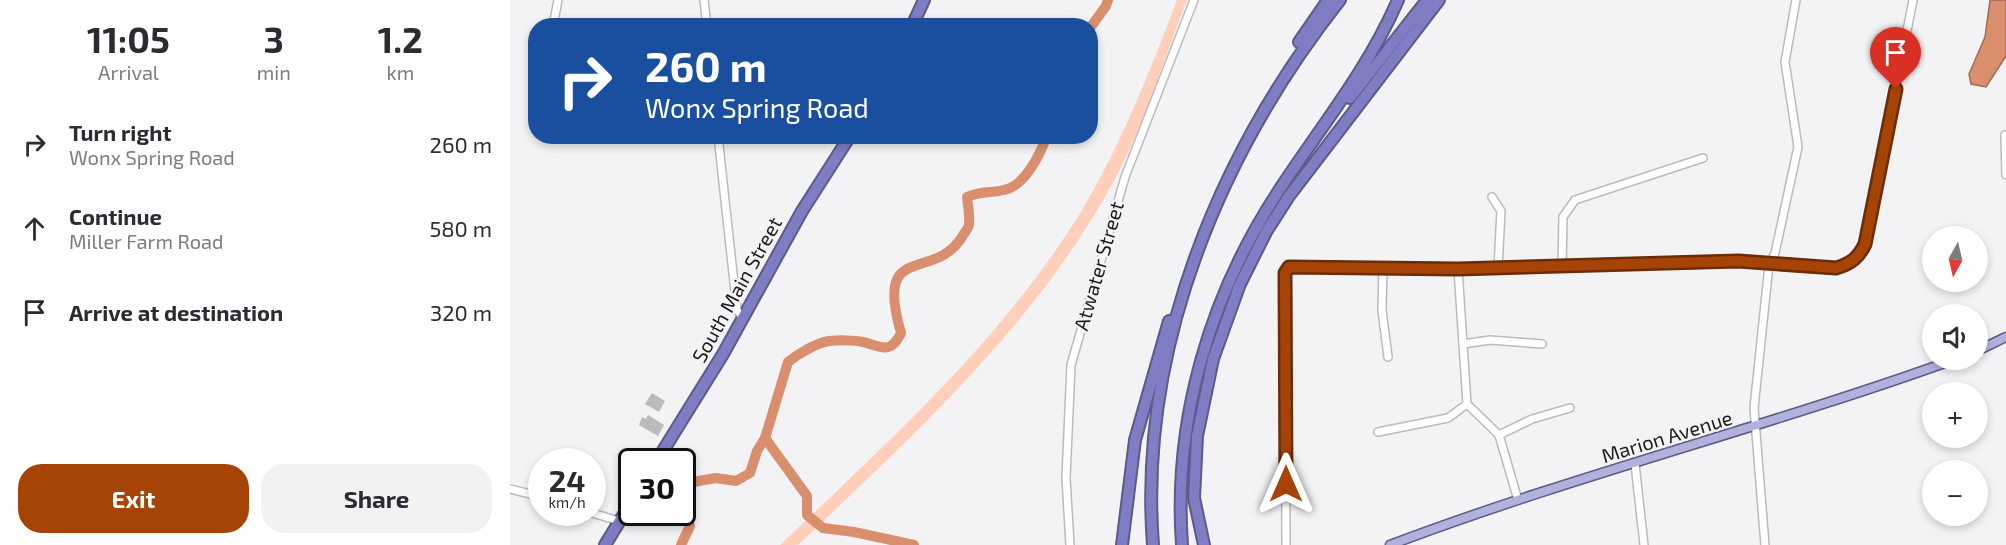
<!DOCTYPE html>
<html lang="en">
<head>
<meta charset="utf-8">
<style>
	body { margin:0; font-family:"Exo 2",sans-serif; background:#f2f2f3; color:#2b2b33; height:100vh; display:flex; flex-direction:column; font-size:22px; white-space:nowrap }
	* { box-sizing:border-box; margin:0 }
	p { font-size:20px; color:#7c7c81 }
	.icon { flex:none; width:33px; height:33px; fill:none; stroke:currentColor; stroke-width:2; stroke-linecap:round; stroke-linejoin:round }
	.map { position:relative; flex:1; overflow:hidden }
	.drawer { display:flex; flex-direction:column; background:#fff; width:510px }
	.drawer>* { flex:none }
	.banner { position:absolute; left:18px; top:18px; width:570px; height:126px; border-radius:24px; box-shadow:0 3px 9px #0003; background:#1a4fa0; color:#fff; overflow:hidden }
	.needle { width:39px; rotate:188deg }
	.buttons { position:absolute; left:1412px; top:226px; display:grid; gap:12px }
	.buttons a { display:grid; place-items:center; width:66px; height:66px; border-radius:50%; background:#fff; box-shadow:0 3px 9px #0003; font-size:30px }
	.speed { position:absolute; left:18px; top:448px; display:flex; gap:12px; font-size:30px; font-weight:700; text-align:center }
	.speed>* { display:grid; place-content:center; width:78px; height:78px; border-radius:50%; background:#fff; box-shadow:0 3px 9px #0003; line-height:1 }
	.speed small { font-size:15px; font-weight:400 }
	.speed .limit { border:3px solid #111; border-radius:9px; background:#fff; color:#111 }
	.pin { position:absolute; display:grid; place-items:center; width:51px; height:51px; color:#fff; margin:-62px -26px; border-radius:50% 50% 50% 0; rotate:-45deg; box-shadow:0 0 6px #0007 }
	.pin .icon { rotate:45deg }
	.me { position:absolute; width:66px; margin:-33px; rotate:0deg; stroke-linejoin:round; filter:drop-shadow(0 0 4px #0008) }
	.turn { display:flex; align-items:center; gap:21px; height:126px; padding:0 18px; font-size:27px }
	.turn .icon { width:78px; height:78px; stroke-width:2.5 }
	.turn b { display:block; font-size:42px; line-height:51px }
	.eta { display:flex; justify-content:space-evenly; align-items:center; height:102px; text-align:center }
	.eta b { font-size:36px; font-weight:700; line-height:42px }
	.primary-button { display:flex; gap:12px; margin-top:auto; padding:12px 18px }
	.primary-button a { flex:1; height:69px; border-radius:24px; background:#a64407; color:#fff; font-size:24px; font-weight:700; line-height:69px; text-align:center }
	.primary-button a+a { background:#f2f2f3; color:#2b2b33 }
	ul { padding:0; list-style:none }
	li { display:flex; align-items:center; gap:18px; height:84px; padding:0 18px }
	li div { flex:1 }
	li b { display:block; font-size:22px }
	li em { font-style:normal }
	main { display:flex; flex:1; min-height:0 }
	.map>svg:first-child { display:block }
	.green { fill:#ffcfba }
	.water { fill:#d98e6d; stroke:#a06c55; stroke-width:1.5 }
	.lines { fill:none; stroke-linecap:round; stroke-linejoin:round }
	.river { stroke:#d98e6d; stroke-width:10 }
	.building { fill:#bbbbbe }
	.minor-casing { stroke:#bbbbbe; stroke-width:10 }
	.major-casing { stroke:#5c5b89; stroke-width:11 }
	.highway-casing { stroke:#5c5b89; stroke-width:14 }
	.minor { stroke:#fff; stroke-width:7 }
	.major { stroke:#b2b1dc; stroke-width:8 }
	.highway { stroke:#7f7dc4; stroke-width:10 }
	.route-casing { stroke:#6c2c05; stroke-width:15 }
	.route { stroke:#a64407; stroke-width:10 }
	.labels { text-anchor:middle; stroke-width:4.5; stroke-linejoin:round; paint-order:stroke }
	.street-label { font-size:20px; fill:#1b1b1c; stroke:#f3f3f6 }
</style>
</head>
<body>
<main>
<section class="drawer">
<div class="eta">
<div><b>11:05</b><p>Arrival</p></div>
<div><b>3</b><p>min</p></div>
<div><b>1.2</b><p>km</p></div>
</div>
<ul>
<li><svg class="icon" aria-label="right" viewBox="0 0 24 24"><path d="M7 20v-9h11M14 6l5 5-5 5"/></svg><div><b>Turn right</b><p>Wonx Spring Road</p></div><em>260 m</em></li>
<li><svg class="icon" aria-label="ahead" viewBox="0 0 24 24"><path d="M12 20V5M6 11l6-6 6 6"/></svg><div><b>Continue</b><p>Miller Farm Road</p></div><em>580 m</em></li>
<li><svg class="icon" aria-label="arrive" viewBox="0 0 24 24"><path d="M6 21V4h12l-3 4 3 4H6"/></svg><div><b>Arrive at destination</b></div><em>320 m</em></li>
</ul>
<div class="primary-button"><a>Exit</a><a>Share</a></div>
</section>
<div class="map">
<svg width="1496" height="545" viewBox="0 0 1496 545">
	<rect width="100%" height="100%" fill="#f3f3f6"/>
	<path class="green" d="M 667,0 L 677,0 C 656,53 639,110 614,161 C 538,314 410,429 288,545 L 270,545 C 378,442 489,343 569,215 C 610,147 639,74 667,0 Z"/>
	<polygon class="water" points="1480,0 1496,0 1496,56 1476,87 1461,84 1459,74 1475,37"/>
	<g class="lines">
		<g class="river">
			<polyline points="580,28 596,6 598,0"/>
			<polyline points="255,438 297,496 297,515 313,528 344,532 404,545"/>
			<path d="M 172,484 L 206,478 L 226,481 L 240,473 L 247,451 L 255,438 L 278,362 C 288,354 306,343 319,341 C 328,340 344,340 353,342 C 370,346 380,356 391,333 C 364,240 423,283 452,237 C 454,233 458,229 459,225 C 460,217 458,205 457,197 C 470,191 481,193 494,190 C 515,186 530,154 537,136"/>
			<polyline points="170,513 180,526 171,545"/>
		</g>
	</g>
	<g class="building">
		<polygon points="142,393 155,401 149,412 135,404"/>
		<polygon points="138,415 154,425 148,436 129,425 132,417 136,419"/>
	</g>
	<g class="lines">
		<g class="minor-casing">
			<g id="minor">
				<polyline points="194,0 197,26"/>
				<polyline points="43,26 48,0"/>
				<polyline points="1495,135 1496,175"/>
				<polyline points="208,136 227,310 233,319"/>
				<polyline points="982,197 991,211 988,268"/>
				<polyline points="873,267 872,310 878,357"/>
				<polyline points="1052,268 1053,217 1065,200 1193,158"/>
				<polyline points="948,269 957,404 989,435 1008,500"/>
				<polyline points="953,344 980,340 1032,344"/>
				<polyline points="868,432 938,418 957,404"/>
				<polyline points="989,435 1022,419 1060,408"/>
				<polyline points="1125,464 1134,545"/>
				<polyline points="0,489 32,497"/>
				<polyline points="82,513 109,521"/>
				<polyline points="560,545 556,478 561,365 615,177 684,0"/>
				<polyline points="776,545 775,273 779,267 948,269 1228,261 1326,268 1341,263 1355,244 1403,0"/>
				<polyline points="1255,545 1244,408 1259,265 1265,253 1288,147 1275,62 1286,0"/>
			</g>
		</g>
		<g class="major-casing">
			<g id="major">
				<polyline points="1467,351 1496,337"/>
				<path d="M 880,545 C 1065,475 1257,427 1443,360"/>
			</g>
		</g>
		<g class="highway-casing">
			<g id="highway">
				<polyline points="402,26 414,0"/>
				<polyline points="789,42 818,0"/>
				<polyline points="840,98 917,0"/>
				<polyline points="146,462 213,354 292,211 340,136"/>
				<polyline points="95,545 122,501"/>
				<polyline points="612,545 625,440 659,321"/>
				<path d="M 643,545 C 628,348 710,152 830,0"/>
				<path d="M 672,545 C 663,420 700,296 768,192 C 809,129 858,70 888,0"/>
				<polyline points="694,545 684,498 687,436 703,359 730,284 756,232 779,196 929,0"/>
			</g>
		</g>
		<use href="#minor" class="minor"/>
		<use href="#major" class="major"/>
		<use href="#highway" class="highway"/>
	</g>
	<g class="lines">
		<g class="route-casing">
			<path id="route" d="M 776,484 L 775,273 L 779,267 L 948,269 L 1228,261 L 1326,268 C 1341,264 1349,257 1355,244 L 1386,89"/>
		</g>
		<use href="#route" class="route"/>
	</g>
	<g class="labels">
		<g class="street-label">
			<text transform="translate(589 266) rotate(-74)" y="7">Atwater Street</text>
			<text transform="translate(227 290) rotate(-61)" y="7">South Main Street</text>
			<text transform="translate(1157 437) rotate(-17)" y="7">Marion Avenue</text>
		</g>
	</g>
</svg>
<div class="buttons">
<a><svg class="needle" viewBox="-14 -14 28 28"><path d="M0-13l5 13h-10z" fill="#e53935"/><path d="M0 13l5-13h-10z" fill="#7c7c81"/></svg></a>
<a><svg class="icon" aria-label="sound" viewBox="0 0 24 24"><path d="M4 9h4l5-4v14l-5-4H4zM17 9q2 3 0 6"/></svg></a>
<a>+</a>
<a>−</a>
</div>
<div class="speed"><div>24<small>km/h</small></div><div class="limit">30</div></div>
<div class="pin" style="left:1386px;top:89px;background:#d93025"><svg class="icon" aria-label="arrive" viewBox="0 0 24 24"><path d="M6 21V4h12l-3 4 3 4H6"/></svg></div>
<svg class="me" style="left:776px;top:484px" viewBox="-20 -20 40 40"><path d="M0-17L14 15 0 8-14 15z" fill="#a64407" stroke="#fff" stroke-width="4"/></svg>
<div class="banner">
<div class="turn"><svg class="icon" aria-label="right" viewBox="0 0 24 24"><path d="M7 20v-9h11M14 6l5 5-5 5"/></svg><div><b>260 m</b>Wonx Spring Road</div></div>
</div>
</div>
</main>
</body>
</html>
